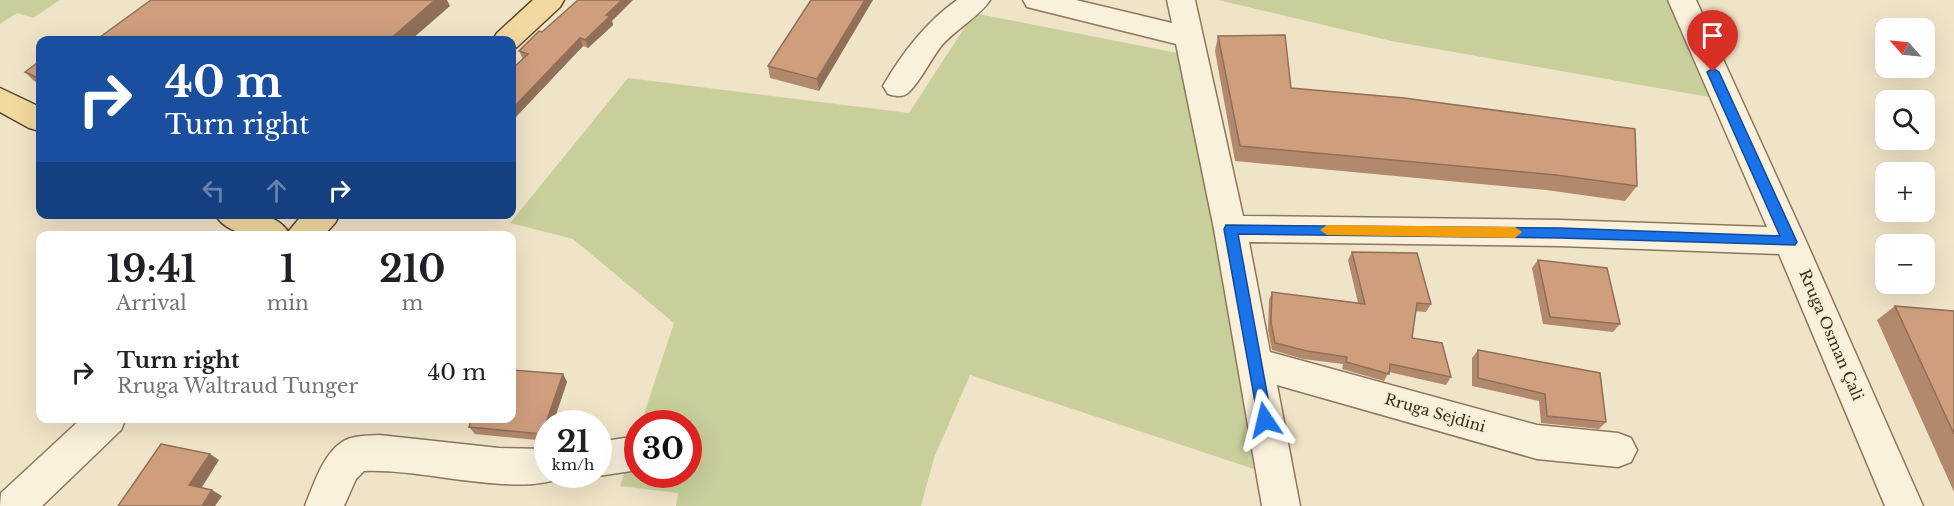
<!DOCTYPE html>
<html lang="en">
<head>
<meta charset="utf-8">
<style>
	body { margin:0; font-family:"Libre Baskerville",serif; background:#f6f6f6; color:#202124; height:100vh; display:flex; flex-direction:column; font-size:22px; white-space:nowrap }
	* { box-sizing:border-box; margin:0 }
	p { font-size:20px; color:#757577 }
	.icon { flex:none; width:33px; height:33px; fill:none; stroke:currentColor; stroke-width:2; stroke-linecap:round; stroke-linejoin:round }
	.map { position:relative; flex:1; overflow:hidden }
	.side { position:absolute; left:36px; top:231px; width:480px; height:192px; display:flex; flex-direction:column; background:#fff; border-radius:12px; box-shadow:0 6px 24px #0002 }
	.side>* { flex:none }
	.top-card { position:absolute; left:36px; top:36px; width:480px; height:183px; border-radius:12px; box-shadow:0 6px 24px #0002; background:#1a4fa0; color:#fff; overflow:hidden }
	.needle { width:39px; rotate:297deg }
	.fabs { position:absolute; left:1875px; top:18px; display:grid; gap:12px }
	.fabs a { display:grid; place-items:center; width:60px; height:60px; border-radius:12px; background:#fff; box-shadow:0 6px 24px #0002; font-size:30px }
	.speed { position:absolute; left:534px; top:410px; display:flex; gap:12px; font-size:30px; font-weight:700; text-align:center }
	.speed>* { display:grid; place-content:center; width:78px; height:78px; border-radius:50%; background:#fff; box-shadow:0 6px 24px #0002; line-height:1 }
	.speed small { font-size:15px; font-weight:400 }
	.speed .limit { border:9px solid #d22; background:#fff; color:#111 }
	.pin { position:absolute; display:grid; place-items:center; width:51px; height:51px; color:#fff; margin:-62px -26px; border-radius:50% 50% 50% 0; rotate:-45deg; box-shadow:0 0 6px #0007 }
	.pin .icon { rotate:45deg }
	.me { position:absolute; width:66px; margin:-33px; rotate:350deg; stroke-linejoin:round; filter:drop-shadow(0 0 4px #0008) }
	.turn { display:flex; align-items:center; gap:21px; height:126px; padding:0 30px; font-size:27px }
	.turn .icon { width:78px; height:78px; stroke-width:2.5 }
	.turn b { display:block; font-size:42px; line-height:51px }
	.lanes { display:flex; align-items:center; height:57px; padding:0 30px; background:#0003; justify-content:center; gap:30px; direction:ltr }
	.lanes .off { opacity:.35 }
	.eta { display:flex; justify-content:space-evenly; align-items:center; height:102px; text-align:center }
	.eta b { font-size:36px; font-weight:800; line-height:42px }
	ul { padding:0; list-style:none }
	li { display:flex; align-items:center; gap:18px; height:78px; padding:0 30px }
	li div { flex:1 }
	li b { display:block; font-size:22px }
	li em { font-style:normal }
	.map>svg:first-child { display:block }
	.green { fill:#c9cf9b }
	.lines { fill:none; stroke-linecap:round; stroke-linejoin:round }
	.minor-casing { stroke:#8d765c; stroke-width:3 }
	.major-casing { stroke:#5b4430; stroke-width:3 }
	.minor { fill:#faf1dc; fill-rule:evenodd }
	.major { fill:#f3d9a0; fill-rule:evenodd }
	.wall { fill:#b2896c }
	.shaded-wall { fill:#916f58 }
	.building { fill:#cf9f7d; stroke:#916f58; stroke-width:1.5 }
	.route { fill:#1a73e8; stroke:#114b97; stroke-width:1.5 }
	.slow { fill:#f59e0b }
	.labels { text-anchor:middle; stroke-width:4.5; stroke-linejoin:round; paint-order:stroke }
	.street-label { font-size:15px; fill:#3d2e20; stroke:#f7eed8 }
</style>
</head>
<body>
<div class="map">
<svg width="1954" height="506" viewBox="0 0 1954 506">
	<rect width="100%" height="100%" fill="#f0e4c8"/>
	<g class="green">
		<polygon points="0,0 60,0 33,18 17,13 0,24"/>
		<polygon points="1218,0 1681,0 1726,100 1391,41"/>
		<polygon points="974,13 1177,53 1263,472 970,375 934,458 921,506 676,506 678,493 620,486 637,434 638,474 688,474 688,423 641,423 674,323 573,239 510,223 628,78 909,113"/>
	</g>
	<g class="lines">
		<g class="minor-casing">
			<g id="minor">
				<path d="M 957,0 L 990,0 C 981,15 955,30 942,45 C 930,60 922,79 909,92 C 903,98 895,96 888,94 L 883,86 C 902,53 926,22 957,0 Z"/>
				<polygon points="1023,0 1076,0 1172,23 1167,0 1195,0 1243,216 1560,220 1767,227 1668,0 1696,0 1806,241 1923,506 1885,506 1779,254 1560,246 1249,242 1270,352 1537,425 1618,433 1631,438 1637,450 1631,462 1618,467 1537,459 1277,385 1300,506 1262,506 1214,229 1176,44 1027,7"/>
				<polygon points="82,418 126,418 121,430 42,506 0,506 1,493"/>
				<path d="M 379,435 L 499,448 L 548,449 L 548,474 L 563,474 L 561,478 C 513,497 421,468 364,471 L 356,479 L 344,506 L 305,506 C 313,486 323,454 342,442 C 353,435 367,436 379,435 Z"/>
				<polygon points="638,436 638,470 598,476 592,474 598,474 598,442"/>
			</g>
		</g>
		<g class="major-casing">
			<g id="major">
				<polygon points="533,0 564,0 560,7 517,47 512,49 512,40 493,40 497,33"/>
				<polygon points="0,88 40,107 40,131 29,128 0,112"/>
				<path d="M 215,214 C 237,214 275,209 288,232 L 303,214 L 340,214 L 335,223 L 323,236 C 293,236 231,245 215,214 Z"/>
			</g>
		</g>
		<use href="#minor" class="minor"/>
		<use href="#major" class="major"/>
	</g>
	<g class="wall">
		<polygon points="811,0 819,91 770,78 768,66"/>
		<polygon points="612,21 613,25 588,48 583,46 512,121 512,69 523,59 519,51"/>
		<polygon points="1218,36 1291,88 1637,186 1625,201 1546,190 1235,161 1215,51"/>
		<polygon points="40,61 40,84 34,81 25,72"/>
		<polygon points="1352,252 1431,304 1426,312 1415,311 1412,338 1451,377 1446,385 1389,372 1384,381 1342,369 1343,364 1303,359 1272,350 1268,330 1269,300 1272,292 1358,303 1348,260"/>
		<polygon points="1538,260 1620,324 1613,332 1543,324 1532,268"/>
		<polygon points="1895,306 1954,311 1954,492 1877,320"/>
		<polygon points="1478,350 1606,422 1599,429 1541,423 1539,401 1472,386 1472,358"/>
		<polygon points="563,374 567,382 547,441 475,434 469,427"/>
	</g>
	<g class="shaded-wall">
		<polygon points="435,0 447,0 450,6 411,40 389,40"/>
		<polygon points="622,0 633,0 612,21 613,25 588,48 585,40 606,15"/>
		<polygon points="865,0 873,0 819,91 817,79"/>
		<polygon points="580,38 583,46 512,121 512,109"/>
		<polygon points="563,374 567,382 553,423 548,423 547,441 542,434"/>
		<polygon points="210,454 219,460 199,492 189,485"/>
		<polygon points="212,490 222,496 215,506 202,506"/>
	</g>
	<g class="building">
		<polygon points="151,0 435,0 389,40 96,40"/>
		<polygon points="578,0 622,0 606,15 610,16 585,40 580,38 512,109 512,69 528,54 519,51 539,31 542,32"/>
		<polygon points="811,0 865,0 817,79 768,66"/>
		<polygon points="1285,35 1291,88 1404,98 1635,129 1637,186 1556,175 1240,146 1218,36"/>
		<polygon points="40,61 40,79 25,72"/>
		<polygon points="1352,252 1417,253 1431,304 1417,303 1412,338 1442,343 1451,377 1390,364 1389,374 1346,362 1347,357 1307,351 1275,343 1271,322 1272,292 1365,304"/>
		<polygon points="1538,260 1607,268 1620,324 1550,317"/>
		<polygon points="1895,306 1954,311 1954,434"/>
		<polygon points="1478,350 1600,373 1606,422 1547,416 1545,394 1478,378"/>
		<polygon points="512,370 563,374 542,434 469,427 472,418 512,418"/>
		<polygon points="161,444 210,454 189,485 212,490 202,506 118,506"/>
	</g>
	<polygon class="route" points="1713,68 1719,72 1797,242 1795,245 1560,238 1238,234 1272,420 1270,424 1265,426 1259,424 1224,229 1226,225 1560,228 1780,236 1707,72"/>
	<polygon class="slow" points="1327,225 1515,227 1522,232 1515,238 1327,235 1320,230"/>
	<g class="labels">
		<g class="street-label">
			<text transform="translate(1831 335) rotate(67)" y="5">Rruga Osman Çali</text>
			<text transform="translate(1435 413) rotate(16)" y="5">Rruga Sejdini</text>
		</g>
	</g>
</svg>
<div class="fabs">
<a><svg class="needle" viewBox="-14 -14 28 28"><path d="M0-13l5 13h-10z" fill="#e53935"/><path d="M0 13l5-13h-10z" fill="#757577"/></svg></a>
<a><svg class="icon" aria-label="search" viewBox="0 0 24 24"><circle cx="10" cy="10" r="6"/><path d="M15 15l6 6"/></svg></a>
<a>+</a>
<a>−</a>
</div>
<div class="speed"><div>21<small>km/h</small></div><div class="limit">30</div></div>
<div class="pin" style="left:1713px;top:72px;background:#d93025"><svg class="icon" aria-label="arrive" viewBox="0 0 24 24"><path d="M6 21V4h12l-3 4 3 4H6"/></svg></div>
<svg class="me" style="left:1265px;top:420px" viewBox="-20 -20 40 40"><path d="M0-17L14 15 0 8-14 15z" fill="#1a73e8" stroke="#fff" stroke-width="4"/></svg>
<div class="top-card">
<div class="turn"><svg class="icon" aria-label="right" viewBox="0 0 24 24"><path d="M7 20v-9h11M14 6l5 5-5 5"/></svg><div><b>40 m</b>Turn right</div></div>
<div class="lanes"><svg class="icon off" aria-label="left" viewBox="0 0 24 24"><path d="M17 20v-9H6M10 6l-5 5 5 5"/></svg><svg class="icon off" aria-label="ahead" viewBox="0 0 24 24"><path d="M12 20V5M6 11l6-6 6 6"/></svg><svg class="icon" aria-label="right" viewBox="0 0 24 24"><path d="M7 20v-9h11M14 6l5 5-5 5"/></svg></div>
</div>
<section class="side">
<div class="eta">
<div><b>19:41</b><p>Arrival</p></div>
<div><b>1</b><p>min</p></div>
<div><b>210</b><p>m</p></div>
</div>
<ul>
<li><svg class="icon" aria-label="right" viewBox="0 0 24 24"><path d="M7 20v-9h11M14 6l5 5-5 5"/></svg><div><b>Turn right</b><p>Rruga Waltraud Tunger</p></div><em>40 m</em></li>
</ul>
</section>
</div>
</body>
</html>
